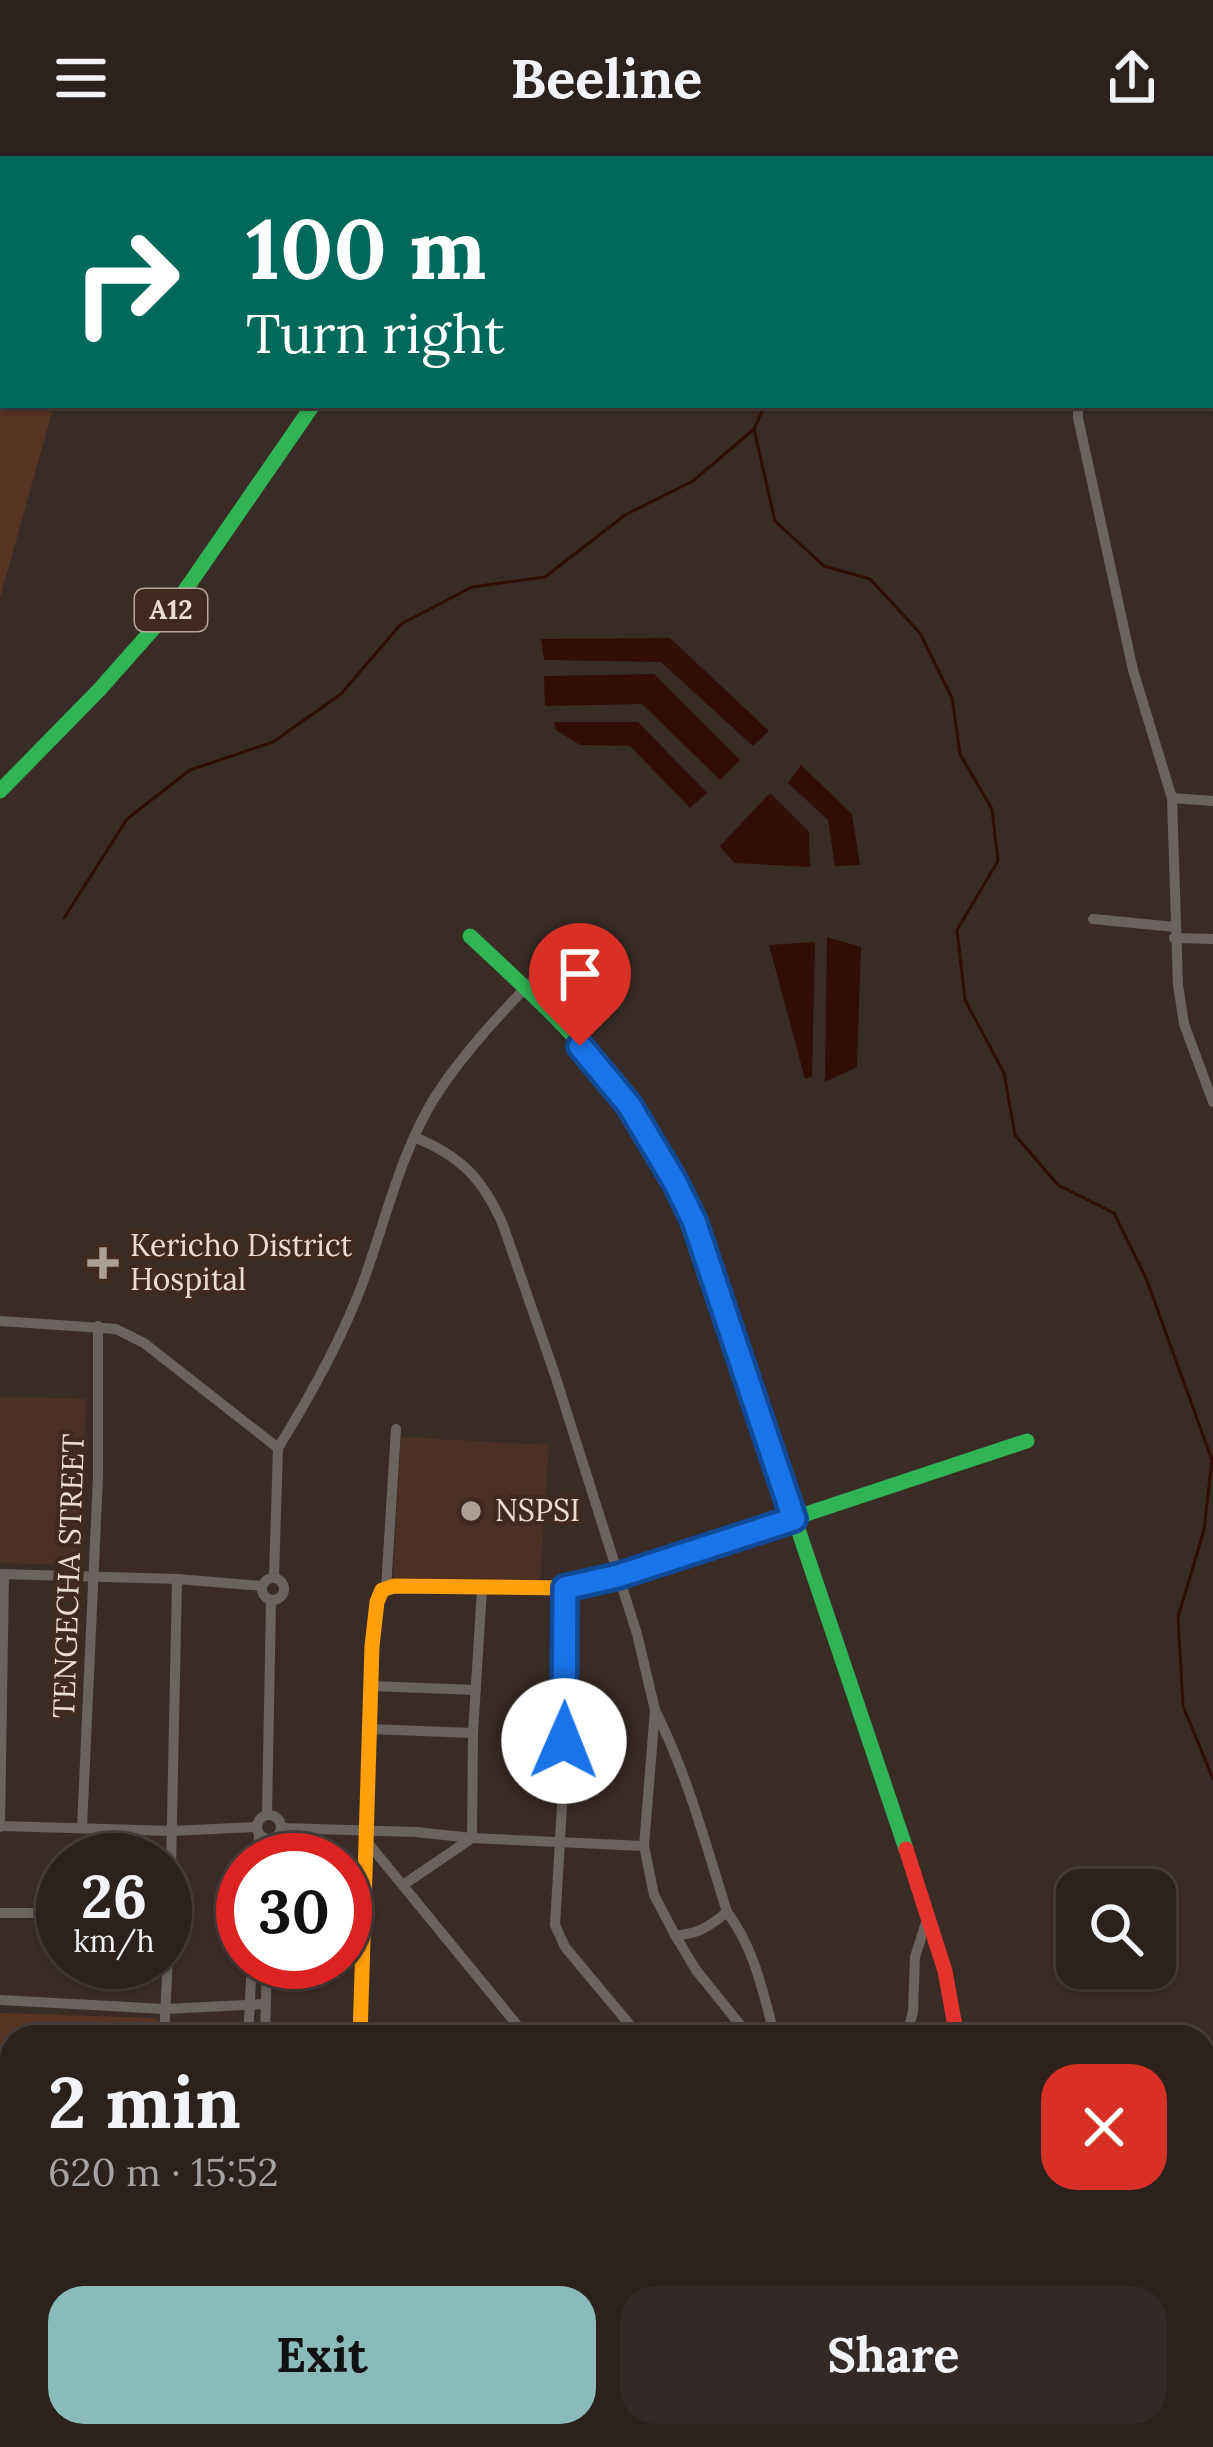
<!DOCTYPE html>
<html lang="en">
<head>
<meta charset="utf-8">
<style>
	body { margin:0; font-family:Lora,serif; background:#332926; color:#f1f3f6; height:100vh; display:flex; flex-direction:column; font-size:45px; white-space:nowrap }
	* { box-sizing:border-box; margin:0 }
	p { font-size:39px; color:#a6a3a4 }
	.icon { flex:none; width:66px; height:66px; fill:none; stroke:currentColor; stroke-width:2; stroke-linecap:round; stroke-linejoin:round }
	.map { position:relative; flex:1; overflow:hidden }
	.details { position:absolute; left:0px; top:1869px; width:1215px; height:423px; display:flex; flex-direction:column; background:#2b211d; border-radius:36px 36px 0 0; box-shadow:0 3px 9px #0004,0 0 0 3px #473e3b }
	.details>* { flex:none }
	.guide { position:absolute; left:0px; top:0px; width:1215px; height:252px; box-shadow:0 3px 9px #0004,0 0 0 3px #473e3b; background:#00695c; color:#fff; overflow:hidden }
	.tools { position:absolute; left:1056px; top:1713px; display:grid; gap:24px }
	.tools a { display:grid; place-items:center; width:120px; height:120px; border-radius:24px; background:#2b211d; box-shadow:0 3px 9px #0004,0 0 0 3px #473e3b; font-size:60px }
	.speed { position:absolute; left:36px; top:1677px; display:flex; gap:24px; font-size:60px; font-weight:700; text-align:center }
	.speed>* { display:grid; place-content:center; width:156px; height:156px; border-radius:50%; background:#2b211d; box-shadow:0 3px 9px #0004,0 0 0 3px #473e3b; line-height:1 }
	.speed small { font-size:30px; font-weight:400 }
	.speed .limit { border:18px solid #d22; background:#fff; color:#111 }
	.pin { position:absolute; display:grid; place-items:center; width:102px; height:102px; color:#fff; margin:-123px -51px; border-radius:50% 50% 50% 0; rotate:-45deg; box-shadow:0 0 12px #0007 }
	.pin .icon { rotate:45deg }
	.me { position:absolute; width:132px; margin:-66px; rotate:1deg; stroke-linejoin:round; filter:drop-shadow(0 0 9px #0008) }
	.turn { display:flex; align-items:center; gap:42px; height:252px; padding:0 48px; font-size:54px }
	.turn .icon { width:156px; height:156px; stroke-width:2.5 }
	.turn b { display:block; font-size:84px; line-height:102px }
	.round { display:grid; place-items:center; flex:none; width:126px; height:126px; border-radius:36px; background:#332926 }
	.head { display:flex; align-items:center; justify-content:space-between; height:204px; padding:0 48px }
	h1 { font-size:72px; font-weight:700; line-height:90px }
	.primary-button { display:flex; gap:24px; margin-top:auto; padding:24px 48px }
	.primary-button a { flex:1; height:138px; border-radius:36px; background:#8bbbb9; color:#111; font-size:48px; font-weight:700; line-height:138px; text-align:center }
	.primary-button a+a { background:#332926; color:#f1f3f6 }
	header { display:flex; justify-content:space-between; align-items:center; height:156px; padding:0 48px; background:#2b211d; font-size:54px; font-weight:700 }
	.map>svg:first-child { display:block }
	.built { fill:#4d3024 }
	.green { fill:#573322 }
	.water { fill:#310e04 }
	.lines { fill:none; stroke-linecap:round; stroke-linejoin:round }
	.stream { stroke:#310e04; stroke-width:3 }
	.street { stroke:#6a6360; stroke-width:10 }
	.fast { stroke:#30b455; stroke-width:15 }
	.slow { stroke:#ff9f0a; stroke-width:15 }
	.jam { stroke:#e5322d; stroke-width:15 }
	.route-casing { stroke:#114b97; stroke-width:30 }
	.route { stroke:#1a73e8; stroke-width:21 }
	.poi-dot { fill:#ad9e97; stroke:#41291f; stroke-width:4.5 }
	.labels { text-anchor:middle; stroke-width:9; stroke-linejoin:round; paint-order:stroke }
	.shield { fill:#41291f; stroke:#b9a69e; stroke-width:3 }
	.shield-label { font-size:27px; font-weight:bold; fill:#ecdcd4 }
	.poi-label { font-size:30px; fill:#ecdcd4; stroke:#41291f; text-anchor:start }
	.street-label { font-size:30px; fill:#ecdcd4; stroke:#41291f }
</style>
</head>
<body>
<header><svg class="icon" aria-label="menu" viewBox="0 0 24 24"><path d="M4 6h16M4 12h16M4 18h16"/></svg>Beeline<svg class="icon" aria-label="share" viewBox="0 0 24 24"><path d="M12 15V3M7 8l5-5 5 5M5 13v7h14v-7"/></svg></header>
<div class="map">
<svg width="1213" height="2291" viewBox="0 0 1213 2291">
	<rect width="100%" height="100%" fill="#392c27"/>
	<g class="built">
		<polygon points="0,1241 86,1243 82,1409 0,1407"/>
		<polygon points="401,1281 549,1289 540,1429 393,1421"/>
	</g>
	<g class="green">
		<polygon points="0,0 120,0 119,3 3,3 3,249 54,249 0,442"/>
		<polygon points="0,1857 156,1862 162,1872 162,1881 12,1881 12,1991 0,1990"/>
		<polygon points="1203,2279 1211,2291 993,2291 991,2280"/>
	</g>
	<g class="water">
		<polygon points="670,482 769,575 753,590 661,506 544,504 541,483"/>
		<polygon points="654,518 740,604 720,624 642,548 545,550 544,520"/>
		<polygon points="554,566 638,566 707,637 690,652 630,590 580,589 556,574"/>
		<polygon points="801,609 852,658 860,709 835,710 828,664 788,627"/>
		<polygon points="770,637 809,676 810,711 734,707 720,690"/>
		<polygon points="827,781 861,791 857,911 825,926"/>
		<polygon points="815,786 812,920 805,923 769,789"/>
	</g>
	<g class="lines">
		<g class="stream">
			<polyline points="862,3 863,0"/>
			<polyline points="754,273 775,365 824,410 870,423 920,477 952,542 960,598 992,653 998,705 957,774 965,844 1004,917 1015,979 1058,1029 1114,1057 1146,1122 1212,1304 1204,1374 1178,1461 1183,1550 1213,1623"/>
			<polyline points="64,762 127,663 190,614 273,586 341,538 401,468 472,431 545,421 625,359 693,325 754,273 765,249"/>
		</g>
		<g class="street">
			<polyline points="276,0 278,0"/>
			<polyline points="1212,108 1213,108"/>
			<polyline points="1078,249 1078,262 1133,514 1172,642 1178,829 1184,868 1213,946"/>
			<polyline points="1172,642 1213,645"/>
			<polyline points="1093,763 1175,771"/>
			<polyline points="1174,782 1213,783"/>
			<path d="M 414,981 C 461,1000 483,1023 503,1069 L 555,1219 L 637,1478 L 655,1554"/>
			<polyline points="0,1165 116,1173 144,1187 278,1292"/>
			<path d="M 278,1292 C 311,1239 340,1187 362,1129 C 385,1067 400,997 435,941 C 471,885 522,836 567,788"/>
			<polyline points="0,1418 177,1423 262,1430"/>
			<polyline points="274,1421 278,1292"/>
			<circle cx="273" cy="1433" r="11"/>
			<polyline points="386,1432 396,1273"/>
			<polyline points="565,1432 564,1616 555,1769 565,1791 640,1881"/>
			<polyline points="371,1530 476,1534"/>
			<path d="M 655,1554 C 688,1620 705,1686 727,1756 C 710,1770 697,1779 675,1779 L 654,1739 L 644,1690 Z"/>
			<polyline points="369,1573 473,1577"/>
			<circle cx="269" cy="1671" r="12"/>
			<polyline points="267,1659 271,1444"/>
			<polyline points="0,1670 172,1675 257,1671"/>
			<polyline points="0,1671 4,1418"/>
			<polyline points="82,1671 98,1321 98,1170"/>
			<polyline points="281,1672 416,1676 472,1682 473,1577 482,1433"/>
			<polyline points="368,1687 527,1881"/>
			<polyline points="258,1704 259,1678"/>
			<polyline points="270,1704 270,1683"/>
			<polyline points="403,1729 472,1682 644,1690"/>
			<path d="M 727,1756 C 755,1793 763,1837 775,1881"/>
			<polyline points="0,1757 63,1757"/>
			<polyline points="675,1779 696,1814 750,1881"/>
			<polyline points="0,1844 165,1853 266,1848"/>
			<polyline points="164,1881 170,1759 177,1423"/>
			<polyline points="248,1881 252,1806"/>
			<polyline points="265,1881 267,1806"/>
			<polyline points="906,1881 913,1856 915,1801 928,1760"/>
			<polyline points="0,2001 12,2001"/>
			<polyline points="1203,2032 1213,2016"/>
			<polyline points="0,2083 12,2083"/>
			<polyline points="188,2291 189,2280"/>
			<polyline points="440,2291 450,2280"/>
			<polyline points="643,2291 655,2280"/>
			<polyline points="735,2291 748,2280"/>
			<polyline points="792,2291 800,2280"/>
			<polyline points="886,2291 889,2280"/>
		</g>
		<g class="fast">
			<polyline points="507,3 509,0"/>
			<polyline points="0,635 99,534 177,446 313,249"/>
			<path d="M 470,780 C 527,833 586,886 631,950 C 656,986 675,1026 694,1065 L 906,1693"/>
			<polyline points="664,1405 1027,1285"/>
			<polyline points="0,2168 12,2168"/>
			<polyline points="467,2280 474,2291"/>
		</g>
		<polyline class="slow" points="360,1881 372,1490 377,1446 382,1434 394,1430 565,1432 618,1420 664,1405"/>
		<polyline class="jam" points="906,1693 945,1815 957,1881"/>
	</g>
	<g class="lines">
		<g class="route-casing">
			<polyline id="route" points="564,1585 565,1432 618,1420 794,1363 694,1065 675,1026 629,949 580,890"/>
		</g>
		<use href="#route" class="route"/>
	</g>
	<g class="poi-dot">
		<path d="M97 1089h12v12h12v12h-12v12h-12v-12h-12v-12h12z"/>
		<circle cx="471" cy="1355" r="12"/>
	</g>
	<g class="labels">
		<rect class="shield" x="135" y="433" width="72" height="42" rx="9"/>
		<g class="shield-label">
			<text x="171" y="463">A12</text>
		</g>
		<g class="poi-label">
			<text x="130" y="1100">Kericho District<tspan x="130" dy="34">Hospital</tspan></text>
			<text x="495" y="1365">NSPSI</text>
		</g>
		<g class="street-label">
			<text transform="translate(69 1420) rotate(-88)" y="10">TENGECHA STREET</text>
		</g>
	</g>
</svg>
<div class="tools">
<a><svg class="icon" aria-label="search" viewBox="0 0 24 24"><circle cx="10" cy="10" r="6"/><path d="M15 15l6 6"/></svg></a>
</div>
<div class="speed"><div>26<small>km/h</small></div><div class="limit">30</div></div>
<div class="pin" style="left:580px;top:890px;background:#d93025"><svg class="icon" aria-label="arrive" viewBox="0 0 24 24"><path d="M6 21V4h12l-3 4 3 4H6"/></svg></div>
<svg class="me" style="left:564px;top:1585px" viewBox="-20 -20 40 40"><circle r="19" fill="#fff"/><path d="M0-13L10 11 0 6-10 11z" fill="#1a73e8"/></svg>
<div class="guide">
<div class="turn"><svg class="icon" aria-label="right" viewBox="0 0 24 24"><path d="M7 20v-9h11M14 6l5 5-5 5"/></svg><div><b>100 m</b>Turn right</div></div>
</div>
<section class="details">
<div class="head"><div><h1>2 min</h1><p>620 m · 15:52</p></div><a class="round" style="background:#d93025;color:#fff"><svg class="icon" aria-label="close" viewBox="0 0 24 24"><path d="M6 6l12 12M18 6L6 18"/></svg></a></div>
<div class="primary-button"><a>Exit</a><a>Share</a></div>
</section>
</div>
</body>
</html>
